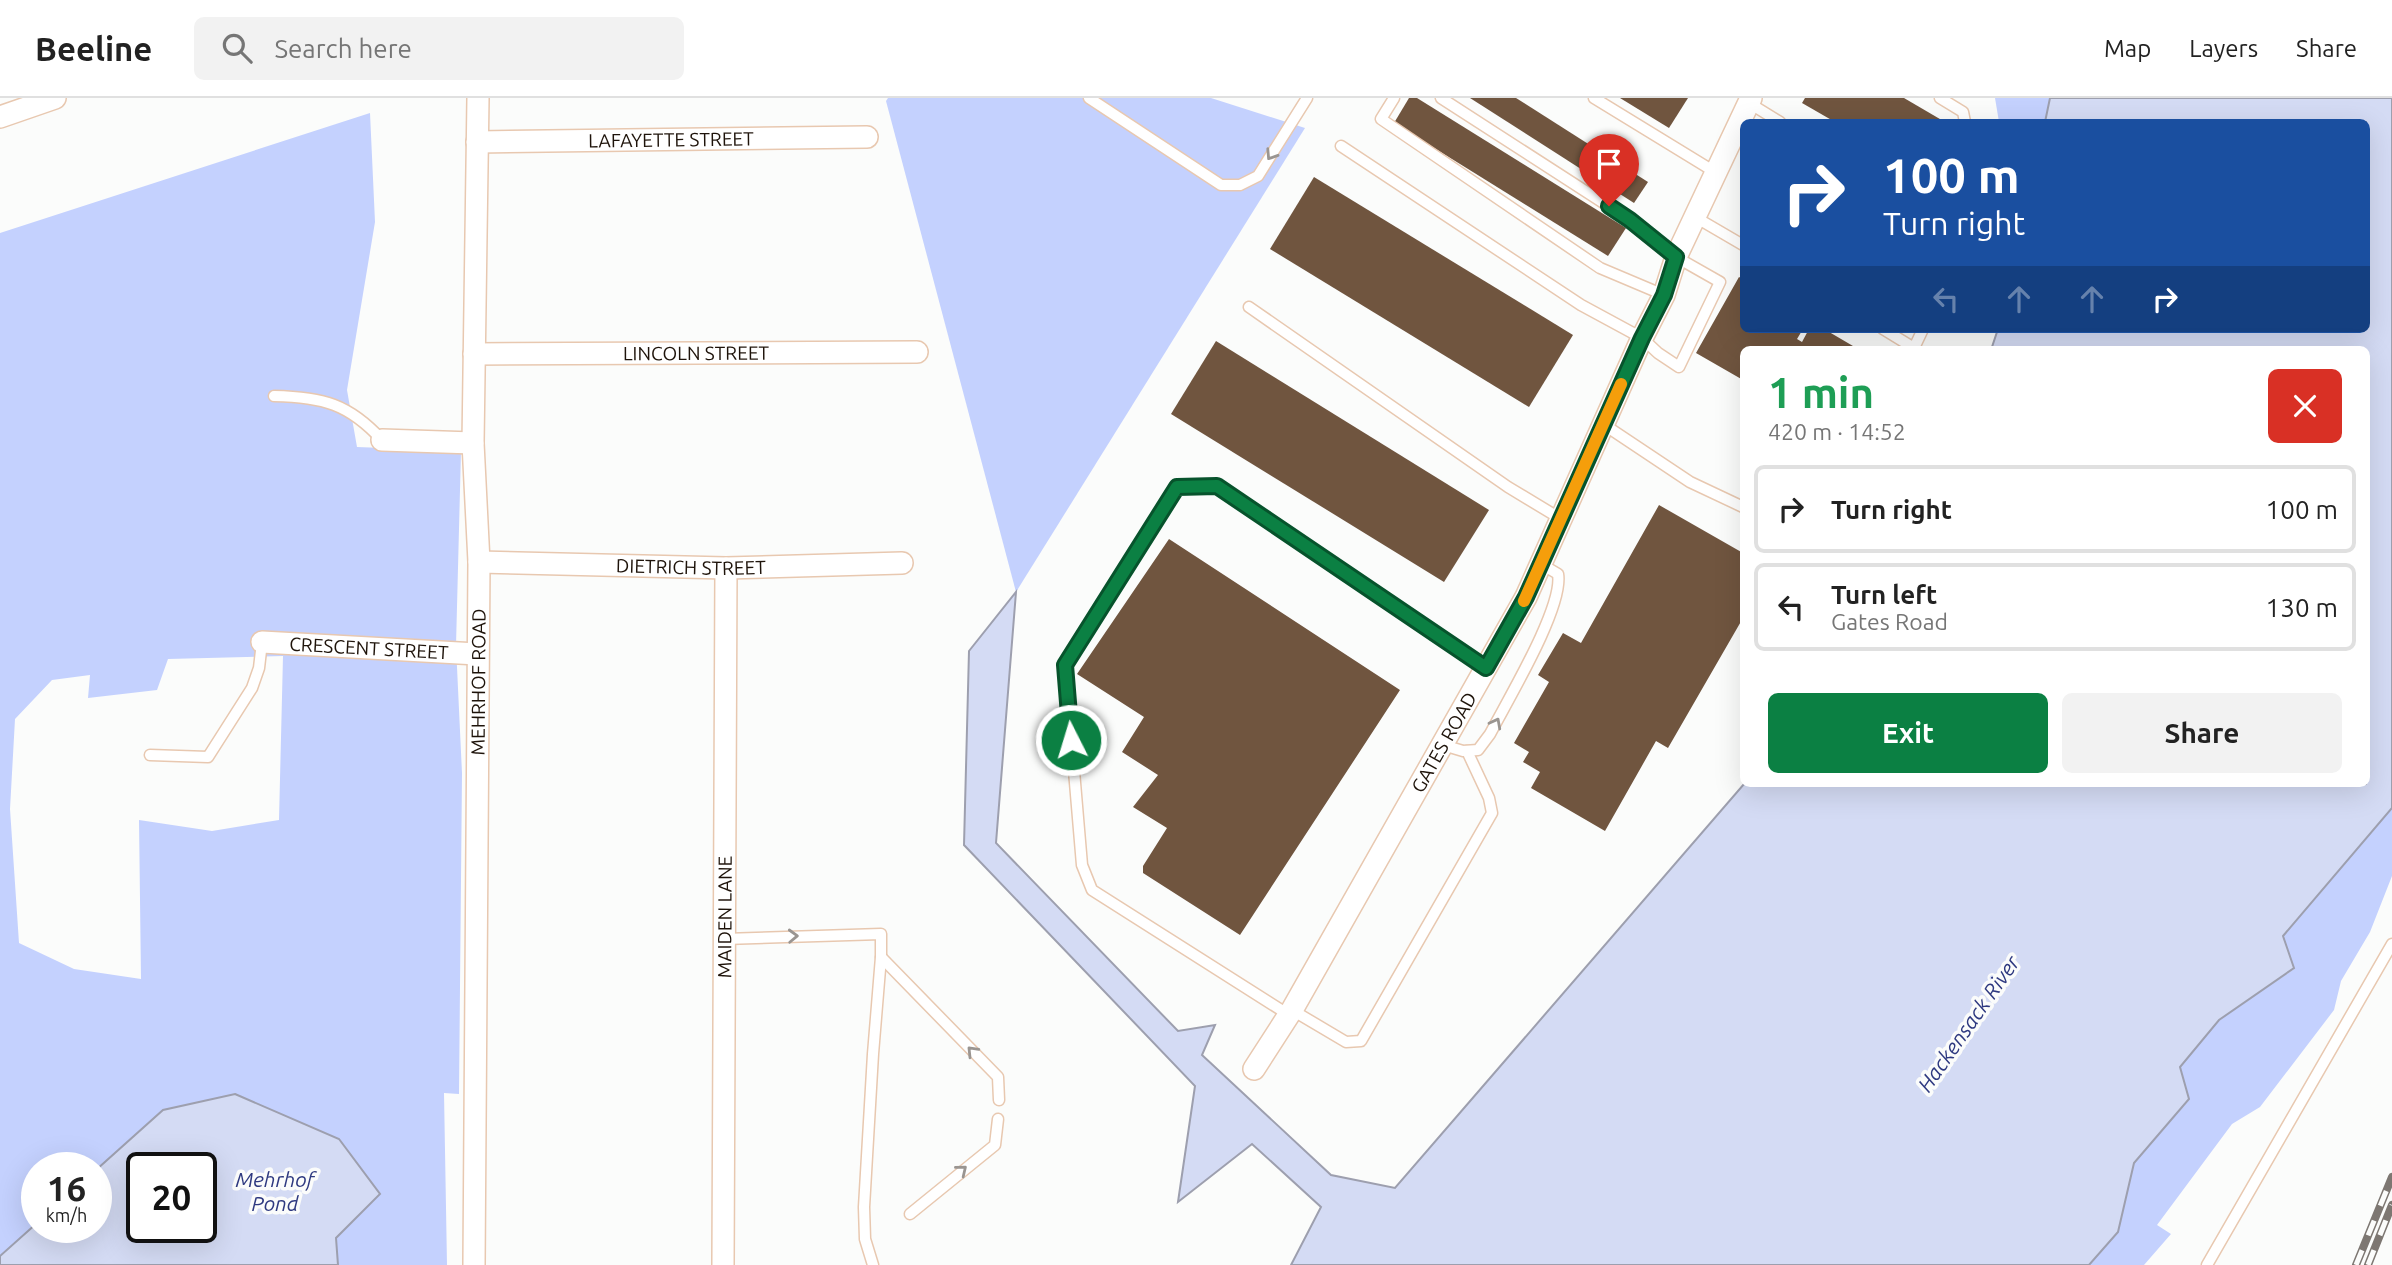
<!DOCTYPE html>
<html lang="en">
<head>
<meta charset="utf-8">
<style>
	body { margin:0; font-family:Ubuntu,sans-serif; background:#f2f2f2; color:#222; height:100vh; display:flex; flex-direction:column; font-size:26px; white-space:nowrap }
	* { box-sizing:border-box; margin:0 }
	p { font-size:23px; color:#767676 }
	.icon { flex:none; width:38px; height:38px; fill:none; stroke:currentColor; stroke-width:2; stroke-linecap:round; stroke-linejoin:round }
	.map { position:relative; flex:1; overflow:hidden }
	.drawer { position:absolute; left:1740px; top:248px; width:630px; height:441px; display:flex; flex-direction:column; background:#fff; border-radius:10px; box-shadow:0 7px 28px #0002 }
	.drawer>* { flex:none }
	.top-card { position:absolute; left:1740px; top:21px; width:630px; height:214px; border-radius:10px; box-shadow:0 7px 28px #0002; background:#1a4fa0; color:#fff; overflow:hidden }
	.speed { position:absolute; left:21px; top:1054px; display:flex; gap:14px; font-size:35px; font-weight:700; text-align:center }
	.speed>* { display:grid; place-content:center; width:91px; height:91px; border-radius:50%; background:#fff; box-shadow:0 7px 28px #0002; line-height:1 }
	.speed small { font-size:18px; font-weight:400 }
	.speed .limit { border:4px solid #111; border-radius:10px; background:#fff; color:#111 }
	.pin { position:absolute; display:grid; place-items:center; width:60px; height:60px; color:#fff; margin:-72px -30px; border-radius:50% 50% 50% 0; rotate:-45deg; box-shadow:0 0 7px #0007 }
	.pin .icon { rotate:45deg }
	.me { position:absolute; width:77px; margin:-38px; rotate:355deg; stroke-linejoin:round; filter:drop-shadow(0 0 5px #0008) }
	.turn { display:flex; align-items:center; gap:24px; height:147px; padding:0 28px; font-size:32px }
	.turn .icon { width:91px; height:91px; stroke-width:2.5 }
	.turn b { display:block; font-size:49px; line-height:60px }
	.lanes { display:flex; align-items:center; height:66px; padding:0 28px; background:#0003; justify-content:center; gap:35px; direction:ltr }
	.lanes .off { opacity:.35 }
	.round { display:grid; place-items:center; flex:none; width:74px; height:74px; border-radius:10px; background:#f2f2f2 }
	.overview { display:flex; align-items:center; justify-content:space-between; height:119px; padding:0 28px }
	h1 { font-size:42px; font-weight:700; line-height:52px; color:#1e9e55 }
	.cta { display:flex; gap:14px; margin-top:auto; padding:14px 28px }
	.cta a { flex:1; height:80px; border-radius:10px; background:#0b8043; color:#fff; font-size:28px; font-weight:700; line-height:80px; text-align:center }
	.cta a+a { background:#f2f2f2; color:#222 }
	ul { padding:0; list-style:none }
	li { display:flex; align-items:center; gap:21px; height:88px; margin:0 14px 10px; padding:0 14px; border:4px solid #e0e0e0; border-radius:10px }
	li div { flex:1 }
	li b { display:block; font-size:26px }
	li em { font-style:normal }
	header { display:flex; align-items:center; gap:42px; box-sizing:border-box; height:98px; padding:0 35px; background:#fff; border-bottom:2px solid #e0e0e0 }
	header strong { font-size:33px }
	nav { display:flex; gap:38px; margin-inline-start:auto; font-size:24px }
	.search { width:490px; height:63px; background:#f2f2f2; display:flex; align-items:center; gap:18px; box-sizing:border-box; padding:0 24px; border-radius:10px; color:#767676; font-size:26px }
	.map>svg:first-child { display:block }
	.green { fill:#c4d1fe; fill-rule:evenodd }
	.water { fill:#d4dbf4; stroke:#9d9fae; stroke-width:2; fill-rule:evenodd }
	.building { fill:#70553f }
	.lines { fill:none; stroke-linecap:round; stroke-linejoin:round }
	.service-casing { stroke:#e8c8b0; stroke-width:13 }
	.minor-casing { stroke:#e8c8b0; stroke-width:24 }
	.service { stroke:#fff; stroke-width:10 }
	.minor { stroke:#fff; stroke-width:21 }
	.rail-casing { stroke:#7d7772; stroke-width:8 }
	.rail { stroke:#fbfcfb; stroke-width:5; stroke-dasharray:16; stroke-linecap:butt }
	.oneway { stroke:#9a9591 }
	.route-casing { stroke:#07532c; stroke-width:18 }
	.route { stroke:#0b8043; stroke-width:12 }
	.slow { stroke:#f59e0b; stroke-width:12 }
	.labels { text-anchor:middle; stroke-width:7; stroke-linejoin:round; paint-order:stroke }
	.street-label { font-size:19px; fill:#1e130a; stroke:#fbfcfb }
	.water-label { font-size:21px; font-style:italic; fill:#2e3980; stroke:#fbfcfb }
</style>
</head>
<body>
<header>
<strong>Beeline</strong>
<div class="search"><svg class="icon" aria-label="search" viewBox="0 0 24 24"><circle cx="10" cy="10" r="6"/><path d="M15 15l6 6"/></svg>Search here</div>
<nav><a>Map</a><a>Layers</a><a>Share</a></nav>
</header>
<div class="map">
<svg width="2392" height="1167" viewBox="0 0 2392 1167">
	<rect width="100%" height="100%" fill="#fbfcfb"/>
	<g class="green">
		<polygon points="888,0 1211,0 1305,30 1016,494 886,3"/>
		<polygon points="1995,0 2050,0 2045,24 1999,24"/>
		<path d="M 370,15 L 375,124 L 347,292 L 357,349 L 461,353 L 456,548 L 462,675 L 459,996 L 444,995 L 447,1167 L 338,1167 L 336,1140 L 380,1096 L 163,1012 L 96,1072 L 96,1069 L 37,1069 L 37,1125 L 0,1158 L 0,135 ZM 283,558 L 279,722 L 212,733 L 139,722 L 141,881 L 74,871 L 19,845 L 10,711 L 15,621 L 52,582 L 90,577 L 88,600 L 157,592 L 168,561 Z"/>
		<polygon points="2392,710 2392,778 2370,834 2341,883 2334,912 2260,1009 2232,1026 2157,1127 2171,1136 2144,1167 2089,1167 2118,1134 2134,1065 2189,1002 2180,969 2219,922 2294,871 2283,838"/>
	</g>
	<g class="water">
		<polygon points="2050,0 2392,0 2392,710 2283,838 2294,870 2219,922 2180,969 2189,1001 2134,1065 2118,1134 2089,1167 1291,1167 1321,1109 1252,1046 1178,1104 1195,988 964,747 969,553 1016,494 996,745 1178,933 1215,927 1202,957 1331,1077 1395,1090 1744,686 2366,686 2366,252 1991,252 1998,231 2366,231 2366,24 2045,24"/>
		<path d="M 235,996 L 339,1041 L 380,1096 L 336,1140 L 338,1167 L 0,1167 L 0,1158 L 37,1125 L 37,1129 L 96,1129 L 96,1072 L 163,1012 ZM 142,1069 L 201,1069 L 201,1129 L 142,1129 Z"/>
	</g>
	<g class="building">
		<polygon points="1409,0 1417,0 1626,130 1608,158 1394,25"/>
		<polygon points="1470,0 1516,0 1648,84 1634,105"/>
		<polygon points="1620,0 1688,0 1669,30"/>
		<polygon points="1805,0 1904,0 1945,24 1835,24 1802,5"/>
		<polygon points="1314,79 1573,237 1529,309 1270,151"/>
		<polygon points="1739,179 1743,181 1743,231 1803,231 1797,241 1802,244 1809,231 1824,231 1853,248 1851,252 1743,252 1743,282 1696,255"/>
		<polygon points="1216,243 1489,412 1444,484 1171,316"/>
		<polygon points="1659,407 1743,455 1743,520 1668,650 1656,643 1605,733 1531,690 1540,674 1523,664 1529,654 1514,645 1549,584 1538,577 1563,535 1581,545"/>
		<polygon points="1169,441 1400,592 1240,837 1143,775 1143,768 1167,730 1133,709 1158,677 1122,654 1144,619 1077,576"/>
	</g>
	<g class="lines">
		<g class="service-casing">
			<g id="service">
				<polyline points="1089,0 1221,87 1240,87 1258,78 1307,0"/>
				<polyline points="1394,0 1381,21 1600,170 1664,197"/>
				<polyline points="1594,0 1715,74"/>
				<polyline points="1940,0 1963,14 1965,24"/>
				<polyline points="1749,5 1780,24"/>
				<polyline points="1341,48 1581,207 1642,240 1658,255 1679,269 1720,184 1676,159 1630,122 1441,0"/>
				<polyline points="1695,119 1743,147"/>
				<polyline points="1249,209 1508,389 1561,421"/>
				<polyline points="1883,231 1914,250 1923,231"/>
				<path d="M 274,298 C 323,299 349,306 382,342"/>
				<polyline points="1603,326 1690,384 1743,409"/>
				<path d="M 1443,647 L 1463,653 L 1478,652 L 1490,636 C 1507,603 1564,509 1558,476 L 1541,466"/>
				<polyline points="150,657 208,659 252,590 259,570 262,544"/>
				<polyline points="724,841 881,836 881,859 873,956 864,1109 865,1141 873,1167"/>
				<polyline points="881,859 998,979 999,1002"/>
				<polyline points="1292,912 1346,944 1361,943 1492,715 1489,700 1467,653"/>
				<polyline points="1289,917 1092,792 1082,767 1065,567 1177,389 1217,388 1486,570"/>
				<polyline points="910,1116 995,1047 998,1021"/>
				<polyline points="2207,1167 2392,846"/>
			</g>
		</g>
		<g class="minor-casing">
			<g id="minor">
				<polyline points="0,19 55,0"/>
				<path id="s1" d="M 477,44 L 867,39"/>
				<path id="s2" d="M 474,256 L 917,254"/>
				<polyline points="382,342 473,345"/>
				<path id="s3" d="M 479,464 L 726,470 L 902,465"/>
				<path id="s4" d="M 262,544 L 477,556"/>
				<path id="s5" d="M 1254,971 L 1292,912 L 1526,499 L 1642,240 L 1664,197 L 1676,159 L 1751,0"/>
				<path id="s6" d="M 474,1167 L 479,464 L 473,345 L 478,0"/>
				<path id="s7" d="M 723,1167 L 726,470"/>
			</g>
		</g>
		<use href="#service" class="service"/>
		<use href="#minor" class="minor"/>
		<g class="rail-casing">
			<g id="rail">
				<polyline points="2356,1167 2392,1079"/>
				<polyline points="2368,1167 2392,1107"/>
			</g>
		</g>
		<use href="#rail" class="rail"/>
	</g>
	<defs><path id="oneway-chevron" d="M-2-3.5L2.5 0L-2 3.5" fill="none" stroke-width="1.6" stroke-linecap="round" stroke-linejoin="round" transform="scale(1.75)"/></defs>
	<g class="oneway">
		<use href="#oneway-chevron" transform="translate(1271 57) rotate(123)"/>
		<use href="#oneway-chevron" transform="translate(1496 625) rotate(-62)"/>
		<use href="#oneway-chevron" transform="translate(793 838) rotate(-2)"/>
		<use href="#oneway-chevron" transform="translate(972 953) rotate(-134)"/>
		<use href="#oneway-chevron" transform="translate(962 1072) rotate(-39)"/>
	</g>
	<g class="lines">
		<g class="route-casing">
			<polyline id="route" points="1071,642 1065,567 1177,389 1217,388 1486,570 1526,499 1642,240 1664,197 1676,159 1630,122 1609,108"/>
		</g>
		<use href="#route" class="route"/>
		<polyline class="slow" points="1524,503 1621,286"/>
	</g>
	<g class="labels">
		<g class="street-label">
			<text dy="7" stroke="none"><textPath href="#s1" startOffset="194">LAFAYETTE STREET</textPath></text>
			<text dy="7" stroke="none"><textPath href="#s2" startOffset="222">LINCOLN STREET</textPath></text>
			<text dy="7" stroke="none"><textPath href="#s3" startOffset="212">DIETRICH STREET</textPath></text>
			<text dy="7" stroke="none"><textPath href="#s4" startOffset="107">CRESCENT STREET</textPath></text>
			<text dy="7" stroke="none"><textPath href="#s6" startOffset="583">MEHRHOF ROAD</textPath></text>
			<text dy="7" stroke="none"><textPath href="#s5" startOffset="378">GATES ROAD</textPath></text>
			<text dy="7" stroke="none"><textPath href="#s7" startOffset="348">MAIDEN LANE</textPath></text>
		</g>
		<g class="water-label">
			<text transform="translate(1969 926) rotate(-55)" y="7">Hackensack River</text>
			<text x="275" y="1089">Mehrhof<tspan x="275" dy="24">Pond</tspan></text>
		</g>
	</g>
</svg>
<div class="speed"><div>16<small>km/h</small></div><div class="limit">20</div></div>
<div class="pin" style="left:1609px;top:108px;background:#d93025"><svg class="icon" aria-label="arrive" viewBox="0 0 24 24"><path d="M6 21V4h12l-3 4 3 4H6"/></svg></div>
<svg class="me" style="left:1071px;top:642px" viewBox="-20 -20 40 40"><circle r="17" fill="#0b8043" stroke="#fff" stroke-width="3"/><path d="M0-11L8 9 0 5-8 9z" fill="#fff"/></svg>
<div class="top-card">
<div class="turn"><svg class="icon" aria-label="right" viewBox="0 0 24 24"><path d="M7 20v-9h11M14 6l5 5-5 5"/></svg><div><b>100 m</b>Turn right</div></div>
<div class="lanes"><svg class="icon off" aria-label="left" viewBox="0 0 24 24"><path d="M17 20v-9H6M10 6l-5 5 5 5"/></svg><svg class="icon off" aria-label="ahead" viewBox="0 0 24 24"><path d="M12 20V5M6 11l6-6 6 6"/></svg><svg class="icon off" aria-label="ahead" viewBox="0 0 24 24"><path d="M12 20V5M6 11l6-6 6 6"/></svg><svg class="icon" aria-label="right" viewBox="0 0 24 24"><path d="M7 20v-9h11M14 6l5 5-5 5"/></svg></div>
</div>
<section class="drawer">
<div class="overview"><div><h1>1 min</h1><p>420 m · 14:52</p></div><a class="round" style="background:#d93025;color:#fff"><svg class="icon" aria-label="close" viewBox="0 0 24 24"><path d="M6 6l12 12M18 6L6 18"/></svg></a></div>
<ul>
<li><svg class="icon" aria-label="right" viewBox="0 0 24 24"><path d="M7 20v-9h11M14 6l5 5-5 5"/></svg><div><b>Turn right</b></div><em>100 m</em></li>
<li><svg class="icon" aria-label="left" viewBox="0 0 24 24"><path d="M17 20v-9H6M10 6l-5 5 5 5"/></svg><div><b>Turn left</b><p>Gates Road</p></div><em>130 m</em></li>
</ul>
<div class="cta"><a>Exit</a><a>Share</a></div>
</section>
</div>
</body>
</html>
